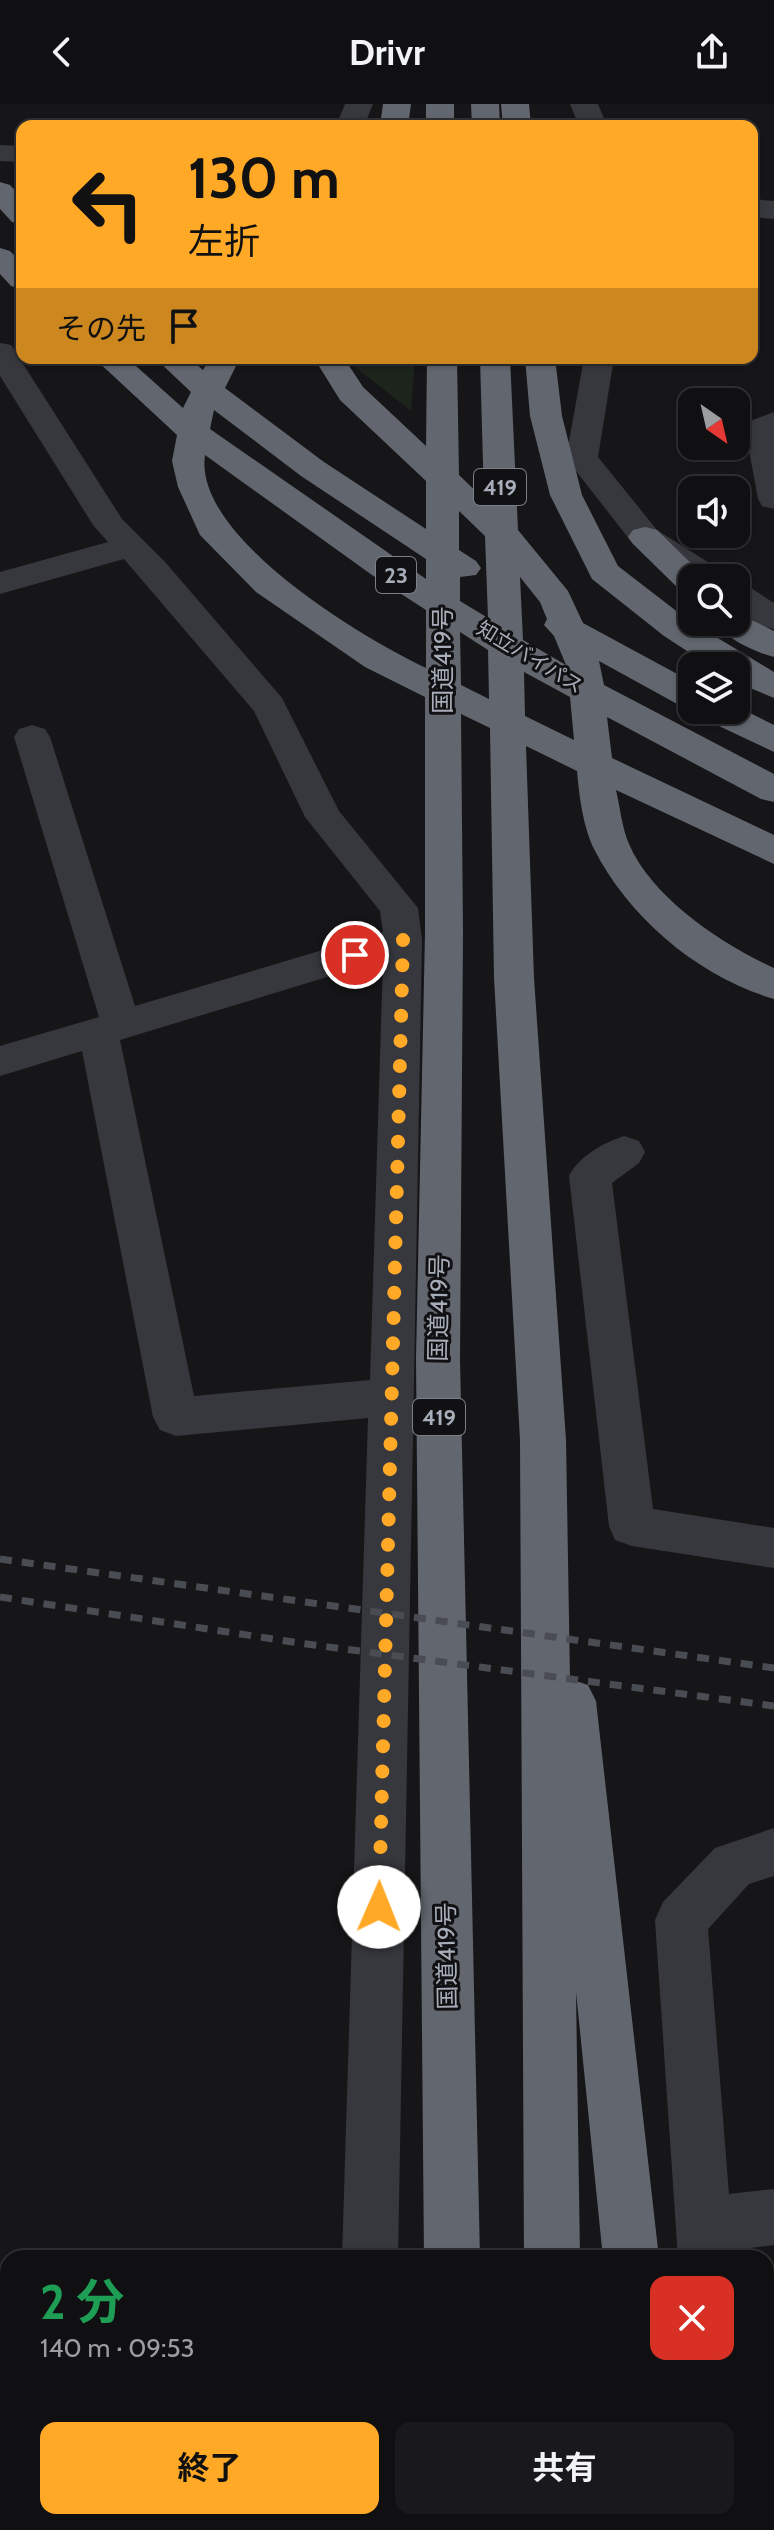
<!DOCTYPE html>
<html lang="ja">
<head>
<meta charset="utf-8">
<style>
	body { margin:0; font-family:Cabin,"Noto Sans JP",sans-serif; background:#19191b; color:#f1f3f6; height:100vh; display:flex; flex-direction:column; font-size:30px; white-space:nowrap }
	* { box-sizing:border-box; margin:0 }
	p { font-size:26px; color:#9c9d9f }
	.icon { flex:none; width:44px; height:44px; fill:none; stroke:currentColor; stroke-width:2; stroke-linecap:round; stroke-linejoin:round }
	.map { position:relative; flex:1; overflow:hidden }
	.side { position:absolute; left:0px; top:2146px; width:774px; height:280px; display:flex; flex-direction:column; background:#101012; border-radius:24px 24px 0 0; box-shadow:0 2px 6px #0004,0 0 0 2px #303032 }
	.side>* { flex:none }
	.top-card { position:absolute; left:16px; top:16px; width:742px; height:244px; border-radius:16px; box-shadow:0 2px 6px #0004,0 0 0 2px #303032; background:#ffa927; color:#111; overflow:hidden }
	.needle { width:52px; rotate:146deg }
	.fabs { position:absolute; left:678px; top:284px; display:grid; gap:16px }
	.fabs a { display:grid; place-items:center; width:72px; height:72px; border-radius:16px; background:#101012; box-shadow:0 2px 6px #0004,0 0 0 2px #303032; font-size:40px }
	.pin { position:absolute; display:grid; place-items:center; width:68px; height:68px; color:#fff; margin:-34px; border:4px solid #fff; border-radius:50%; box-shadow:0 2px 8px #0007 }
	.me { position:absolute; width:88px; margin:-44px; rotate:1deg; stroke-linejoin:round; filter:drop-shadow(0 0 6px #0008) }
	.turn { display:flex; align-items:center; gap:28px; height:168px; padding:0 40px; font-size:36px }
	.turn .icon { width:104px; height:104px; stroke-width:2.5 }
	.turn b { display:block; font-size:56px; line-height:68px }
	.then { display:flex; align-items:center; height:76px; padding:0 40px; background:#0003; gap:16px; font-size:30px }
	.round { display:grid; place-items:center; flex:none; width:84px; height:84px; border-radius:16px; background:#19191b }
	.head { display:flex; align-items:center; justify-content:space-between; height:136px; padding:0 40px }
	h1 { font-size:48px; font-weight:700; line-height:60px; color:#1e9e55 }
	.cta { display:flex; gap:16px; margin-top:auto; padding:16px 40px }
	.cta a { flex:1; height:92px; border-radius:16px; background:#ffa927; color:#111; font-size:32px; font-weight:700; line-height:92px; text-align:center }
	.cta a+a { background:#19191b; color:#f1f3f6 }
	header { display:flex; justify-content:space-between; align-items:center; height:104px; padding:0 40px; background:#101012; font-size:36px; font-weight:700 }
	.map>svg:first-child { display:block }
	.green { fill:#1c241c }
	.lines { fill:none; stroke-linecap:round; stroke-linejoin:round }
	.minor { fill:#37383e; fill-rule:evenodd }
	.highway { fill:#62666f; fill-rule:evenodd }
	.rail { stroke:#4a4c53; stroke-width:7; stroke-dasharray:12 10; stroke-linecap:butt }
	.route { stroke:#ffa927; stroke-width:14; stroke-dasharray:0 25.2 }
	.labels { text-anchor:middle; stroke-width:6; stroke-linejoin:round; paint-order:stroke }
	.far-street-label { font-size:20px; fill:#a7aeba; stroke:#111113 }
	.shield { fill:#111113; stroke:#7a7f88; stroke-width:2 }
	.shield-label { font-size:22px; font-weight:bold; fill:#a7aeba }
	.street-label { font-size:24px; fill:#a7aeba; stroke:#111113 }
</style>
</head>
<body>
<header><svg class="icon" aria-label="back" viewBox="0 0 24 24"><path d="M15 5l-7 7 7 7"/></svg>Drivr<svg class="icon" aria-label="share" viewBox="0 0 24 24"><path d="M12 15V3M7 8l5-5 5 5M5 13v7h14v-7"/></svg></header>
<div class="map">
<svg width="774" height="2426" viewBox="0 0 774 2426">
	<rect width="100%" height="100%" fill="#161618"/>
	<polygon class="green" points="351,254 415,254 411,307 354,262"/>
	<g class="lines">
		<g class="minor">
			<polygon points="345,0 373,0 364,22 336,22"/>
			<polygon points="570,0 598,0 607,22 579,22"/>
			<polygon points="0,41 22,42 22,58 0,57"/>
			<polygon points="752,95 774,97 774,115 752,113"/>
			<path d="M 0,239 L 11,241 L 122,415 L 166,459 L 282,594 L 339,707 L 418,804 L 422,836 L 398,2154 L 342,2154 L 368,1314 L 176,1332 L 160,1326 L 153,1313 L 82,947 L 0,972 L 0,942 L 99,913 L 14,633 L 19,625 L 32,621 L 45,625 L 50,633 L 135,902 L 383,828 L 380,807 L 305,713 L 254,607 L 124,455 L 0,490 L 0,468 L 108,438 L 93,421 L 0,272 ZM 383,856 L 370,1276 L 194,1292 L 120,936 Z"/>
			<polygon points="584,254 614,254 598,353 657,426 722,467 727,474 692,474 692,478 633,440 566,354"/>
			<polygon points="774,308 774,405 762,402 758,395 745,324 750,317"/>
			<polygon points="736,479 748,482 774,499 774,525 762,522 736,505"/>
			<path d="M 624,1032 L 639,1037 L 645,1048 L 639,1059 L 612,1079 L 653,1405 L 774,1424 L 774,1464 L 632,1442 L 615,1436 L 609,1422 L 569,1072 C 579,1052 603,1039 624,1032 Z"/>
			<polygon points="774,1724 774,1772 749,1780 708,1825 729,2090 774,2085 774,2141 734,2146 734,2154 678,2154 655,1816 663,1798 715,1744"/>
			<polygon points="84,2418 150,2418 147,2426 81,2426"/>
			<rect x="330" y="2418" width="60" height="8"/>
			<polygon points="701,2418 761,2418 762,2426 702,2426"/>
		</g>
		<g class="highway">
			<polygon points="383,0 411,0 408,22 380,22"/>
			<rect x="426" y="0" width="28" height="22"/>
			<polygon points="471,0 499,0 500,22 472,22"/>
			<polygon points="501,0 529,0 531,22 503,22"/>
			<polygon points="0,78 10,81 22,94 22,121 12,118 0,105"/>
			<polygon points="0,144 10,147 22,159 22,185 11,182 0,170"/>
			<path d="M 94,254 L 127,254 L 183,304 L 191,288 L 155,254 L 189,254 L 203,266 L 210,254 L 240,254 L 225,284 L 324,358 L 426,425 L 426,377 L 340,296 L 314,254 L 344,254 L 363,283 L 426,342 L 427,254 L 457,254 L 459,371 L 484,395 L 480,254 L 510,254 L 518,426 L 568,487 L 583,519 L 692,578 L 692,605 L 679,601 L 599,557 L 604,581 L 774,670 L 774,698 L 761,695 L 607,613 L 612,654 L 774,731 L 774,760 L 616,686 C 620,703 622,724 629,740 C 652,794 723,841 774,864 L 774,895 C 699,873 629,814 594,745 C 583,723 579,690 577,667 L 526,642 L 534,874 L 566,1336 L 570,1575 L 588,1581 L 596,1597 L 659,2154 L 603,2154 L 576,1888 L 580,2154 L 524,2154 L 520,1336 L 494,874 L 490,624 L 461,610 L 463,829 L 460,1255 L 480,2154 L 424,2154 L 416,1255 L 425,829 L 425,593 L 365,563 L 256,488 L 200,431 L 178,383 L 172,357 L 177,331 ZM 214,306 L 301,372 L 426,455 L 426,475 L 210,325 ZM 205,351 L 372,471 L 426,506 L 426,564 C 363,534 193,433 205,351 ZM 459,407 L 485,432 L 488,514 L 460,497 L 460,473 L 476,471 L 481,464 L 476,457 L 459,446 ZM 520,473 L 540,498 L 547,515 L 544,521 L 554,532 L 566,561 L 523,536 ZM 460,528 L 488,546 L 489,595 L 461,581 ZM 524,568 L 570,593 L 574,636 L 525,612 Z"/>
			<polygon points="525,254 555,254 562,312 582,391 618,462 688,516 774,568 774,594 736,578 736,562 710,562 664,532 592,475 550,391 530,312"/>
			<polygon points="645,423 657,426 704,472 706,474 692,474 692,490 680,486 633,440 628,433 633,426"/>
			<path d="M 736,508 L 774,527 L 774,553 C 755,548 726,535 715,518 L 736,518 Z"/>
			<polygon points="736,602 774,621 774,648 702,614 697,606 736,606"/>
			<rect x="427" y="2418" width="60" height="8"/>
			<rect x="526" y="2418" width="60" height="8"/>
			<rect x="622" y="2418" width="60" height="8"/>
		</g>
		<g class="rail">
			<polyline points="0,1455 774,1564"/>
			<polyline points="0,1493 299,1539 774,1602"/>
		</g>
	</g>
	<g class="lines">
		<polyline class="route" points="355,851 403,836 379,1803"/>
	</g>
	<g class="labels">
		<g class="far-street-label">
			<text transform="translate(530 553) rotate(31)" y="7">知立バイパス</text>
		</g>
		<g class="shield">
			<rect x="474" y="365" width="52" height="36" rx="6"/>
			<rect x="376" y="453" width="40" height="36" rx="6"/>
			<rect x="413" y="1295" width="52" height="36" rx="6"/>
		</g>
		<g class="shield-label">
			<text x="500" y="391">419</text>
			<text x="396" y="479">23</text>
			<text x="439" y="1321">419</text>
		</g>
		<g class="street-label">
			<text transform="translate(443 556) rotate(-90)" y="8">国道419号</text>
			<text transform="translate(439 1204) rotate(-89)" y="8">国道419号</text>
			<text transform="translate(447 1852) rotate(-91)" y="8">国道419号</text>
		</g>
	</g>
</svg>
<div class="fabs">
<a><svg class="needle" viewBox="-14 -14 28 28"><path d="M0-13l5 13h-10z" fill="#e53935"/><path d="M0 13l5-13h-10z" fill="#9c9d9f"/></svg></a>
<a><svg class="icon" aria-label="sound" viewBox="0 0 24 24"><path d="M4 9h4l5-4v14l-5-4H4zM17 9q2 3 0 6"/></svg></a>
<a><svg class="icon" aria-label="search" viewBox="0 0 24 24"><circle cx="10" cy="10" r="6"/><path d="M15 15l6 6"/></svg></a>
<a><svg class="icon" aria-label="layers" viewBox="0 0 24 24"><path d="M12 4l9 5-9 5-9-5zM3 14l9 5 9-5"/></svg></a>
</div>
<div class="pin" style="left:355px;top:851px;background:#d93025"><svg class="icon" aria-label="arrive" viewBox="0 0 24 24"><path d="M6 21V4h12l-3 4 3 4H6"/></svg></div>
<svg class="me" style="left:379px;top:1803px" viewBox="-20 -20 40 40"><circle r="19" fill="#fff"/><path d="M0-13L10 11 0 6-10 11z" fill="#ffa927"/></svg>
<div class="top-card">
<div class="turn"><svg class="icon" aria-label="left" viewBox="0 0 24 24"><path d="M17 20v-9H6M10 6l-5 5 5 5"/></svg><div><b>130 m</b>左折</div></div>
<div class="then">その先<svg class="icon" aria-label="arrive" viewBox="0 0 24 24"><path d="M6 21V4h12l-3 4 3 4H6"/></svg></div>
</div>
<section class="side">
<div class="head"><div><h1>2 分</h1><p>140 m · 09:53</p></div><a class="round" style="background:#d93025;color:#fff"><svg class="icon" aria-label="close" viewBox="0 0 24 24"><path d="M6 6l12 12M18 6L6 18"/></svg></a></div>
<div class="cta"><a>終了</a><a>共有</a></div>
</section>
</div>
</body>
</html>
